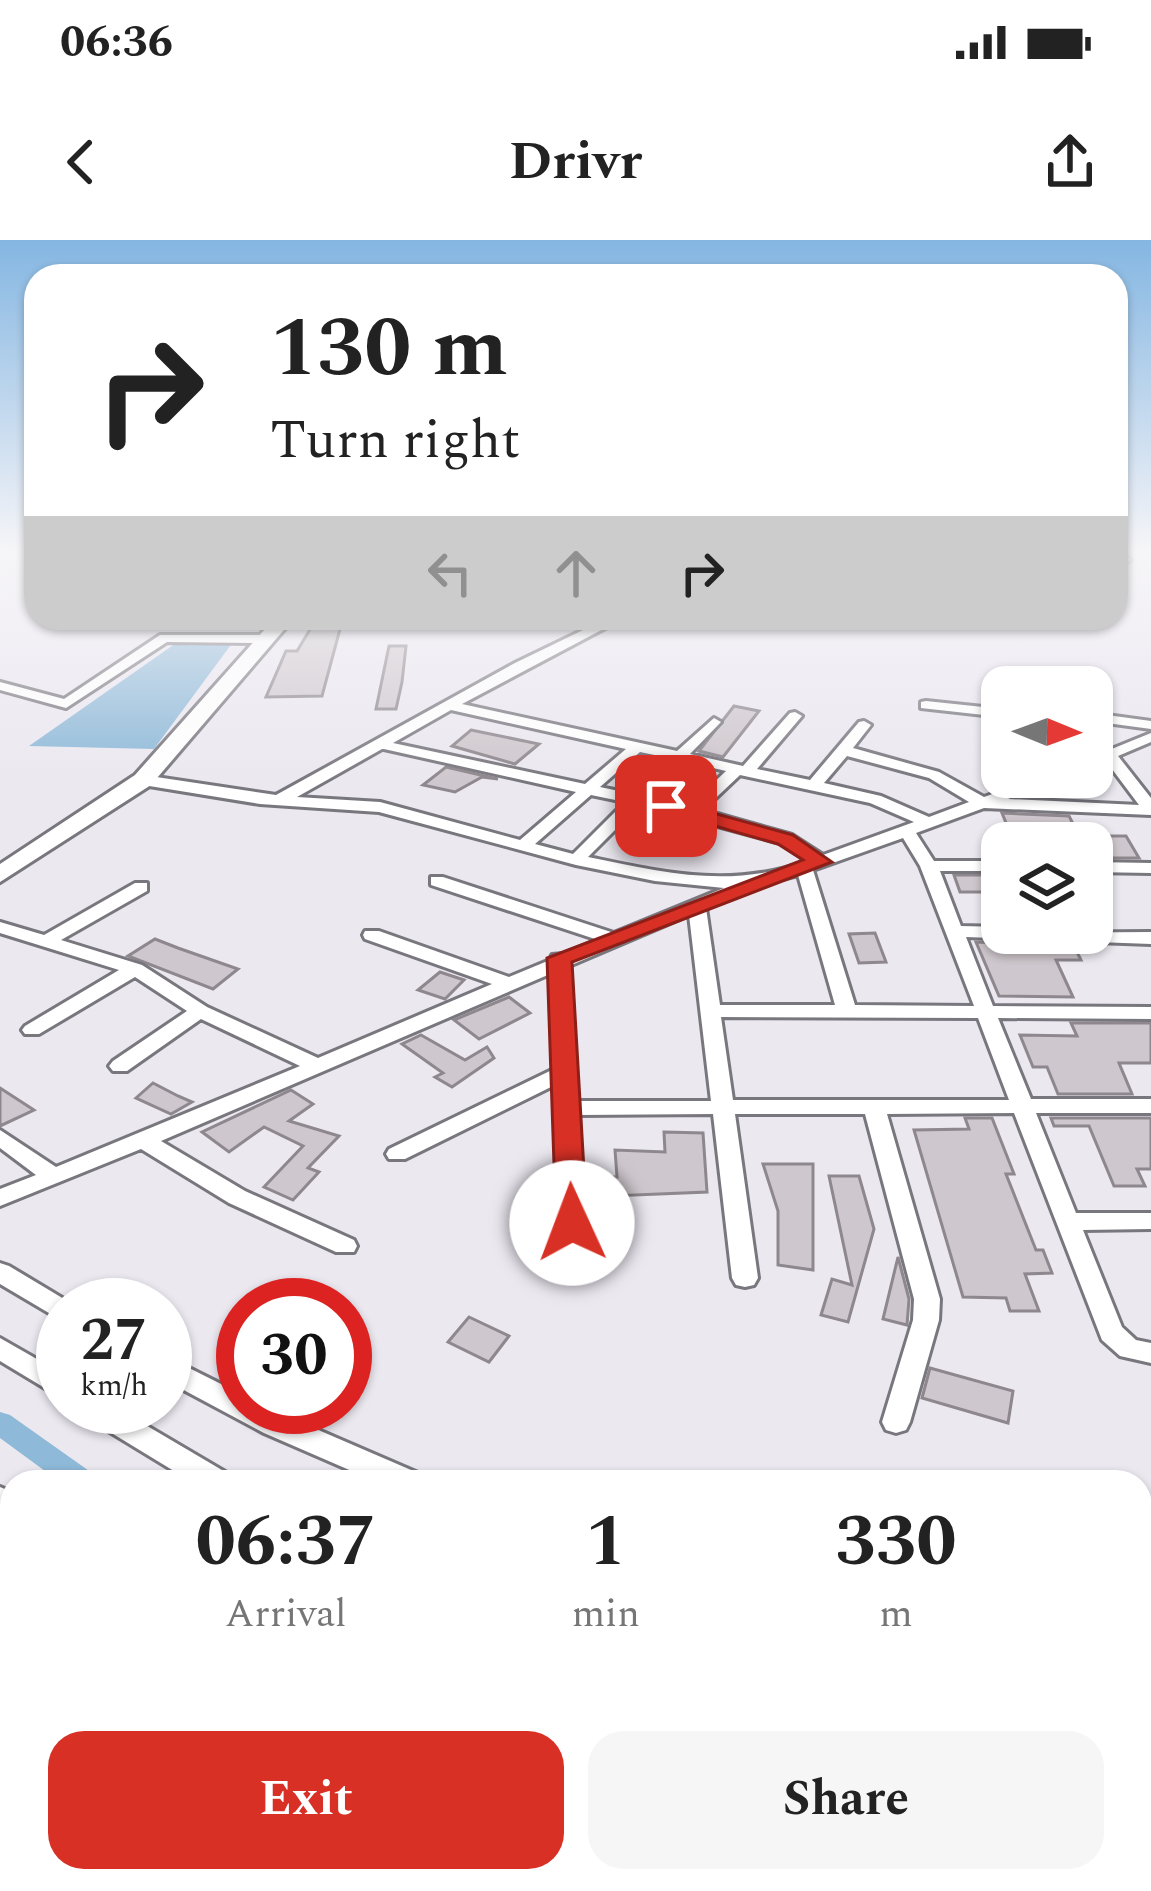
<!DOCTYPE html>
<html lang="en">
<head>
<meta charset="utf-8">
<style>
	body { margin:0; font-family:Spectral,serif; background:#f6f6f6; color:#222; height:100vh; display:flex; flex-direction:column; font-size:45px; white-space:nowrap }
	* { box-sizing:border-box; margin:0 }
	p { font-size:39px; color:#767676 }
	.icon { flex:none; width:66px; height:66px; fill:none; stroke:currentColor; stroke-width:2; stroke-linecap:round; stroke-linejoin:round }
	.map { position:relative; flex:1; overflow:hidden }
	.sheet { position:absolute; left:0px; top:1230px; width:1152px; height:423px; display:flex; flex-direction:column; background:#fff; border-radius:36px 36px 0 0; box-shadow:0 3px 9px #0004 }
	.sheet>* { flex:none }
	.banner { position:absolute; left:24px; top:24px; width:1104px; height:366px; border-radius:36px; box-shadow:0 3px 9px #0004; background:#fff; color:#222; overflow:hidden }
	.needle { width:78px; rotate:91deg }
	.tools { position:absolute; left:981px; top:426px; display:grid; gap:24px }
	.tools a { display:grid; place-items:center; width:132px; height:132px; border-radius:24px; background:#fff; box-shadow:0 3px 9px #0004; font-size:60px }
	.speed { position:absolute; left:36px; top:1038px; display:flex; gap:24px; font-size:60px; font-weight:700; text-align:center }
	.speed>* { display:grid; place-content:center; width:156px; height:156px; border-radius:50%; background:#fff; box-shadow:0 3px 9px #0004; line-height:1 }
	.speed small { font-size:30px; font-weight:400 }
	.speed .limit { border:18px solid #d22; background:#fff; color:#111 }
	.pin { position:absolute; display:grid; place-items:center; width:102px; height:102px; color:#fff; margin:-51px; border-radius:24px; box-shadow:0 6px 18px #0006 }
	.me { position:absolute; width:132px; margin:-66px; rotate:358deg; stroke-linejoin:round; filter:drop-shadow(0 0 9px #0008) }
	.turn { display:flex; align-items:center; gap:42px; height:252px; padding:0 48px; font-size:54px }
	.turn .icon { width:156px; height:156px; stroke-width:2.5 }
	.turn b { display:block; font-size:84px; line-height:102px }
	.lanes { display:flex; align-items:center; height:114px; padding:0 48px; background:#0003; justify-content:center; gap:60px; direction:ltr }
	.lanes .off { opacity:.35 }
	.eta { display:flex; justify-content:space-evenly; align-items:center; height:204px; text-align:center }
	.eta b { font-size:72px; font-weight:700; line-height:84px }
	.cta { display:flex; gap:24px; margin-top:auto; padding:24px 48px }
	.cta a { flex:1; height:138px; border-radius:36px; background:#d93025; color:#fff; font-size:48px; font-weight:700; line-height:138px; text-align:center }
	.cta a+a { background:#f6f6f6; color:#222 }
	.status { display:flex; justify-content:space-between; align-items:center; height:84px; padding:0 60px; background:#fff; direction:ltr }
	.status svg { height:33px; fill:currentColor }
	header { display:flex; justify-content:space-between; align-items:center; height:156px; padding:0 48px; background:#fff; font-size:54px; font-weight:700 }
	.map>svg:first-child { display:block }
	.water { fill:#8eb9d8 }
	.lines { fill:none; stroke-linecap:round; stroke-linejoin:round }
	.canal { fill:#8eb9d8; fill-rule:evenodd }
	.building { fill:#cec7cd; stroke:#8e878d; stroke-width:3 }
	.street-casing { stroke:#79777e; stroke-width:6 }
	.secondary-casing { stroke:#79777e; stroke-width:6 }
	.street { fill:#fff; fill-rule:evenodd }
	.secondary { fill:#fff; fill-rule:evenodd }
	.route { fill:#d93025; stroke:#8d1f18; stroke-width:3 }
</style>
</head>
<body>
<div class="status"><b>06:36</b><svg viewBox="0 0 49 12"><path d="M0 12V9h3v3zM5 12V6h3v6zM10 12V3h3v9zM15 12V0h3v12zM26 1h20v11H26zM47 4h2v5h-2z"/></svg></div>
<header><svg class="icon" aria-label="back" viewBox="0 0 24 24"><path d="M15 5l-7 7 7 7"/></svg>Drivr<svg class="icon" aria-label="share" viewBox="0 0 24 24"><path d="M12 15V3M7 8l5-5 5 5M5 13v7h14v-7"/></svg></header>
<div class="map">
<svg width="1151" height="1651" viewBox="0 0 1151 1651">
	<rect width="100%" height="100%" fill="#ebe8f0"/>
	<polygon class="water" points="179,401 233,402 154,509 29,506"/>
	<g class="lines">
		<g class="canal">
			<polygon points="0,1172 10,1175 92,1233 97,1242 60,1242 0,1198"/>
			<polygon points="914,1641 969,1641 973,1651 918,1651"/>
		</g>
	</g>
	<g class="building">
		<polygon points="317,378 343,378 322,456 266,457 286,411 297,411"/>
		<polygon points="389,406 406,406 402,442 396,469 376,469"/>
		<polygon points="734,466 759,471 723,517 699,511"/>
		<polygon points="471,490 539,504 515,524 452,506"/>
		<polygon points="446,527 498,539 482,537 455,552 423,545"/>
		<polygon points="1002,573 1069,576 1083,603 1062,603 1056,591 1009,590"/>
		<polygon points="1092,596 1126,596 1139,618 1092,618"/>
		<polygon points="954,635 1002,635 1002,682 994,682 982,652 960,652"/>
		<polygon points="875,693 886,722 859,723 849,694"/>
		<polygon points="155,699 178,708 238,729 213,749 128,716"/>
		<polygon points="976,702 1074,706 1081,720 1056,720 1073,757 999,756"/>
		<polygon points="440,732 464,740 445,759 418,750"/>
		<polygon points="509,757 530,773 479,799 454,780"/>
		<polygon points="1071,783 1151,783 1151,823 1119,823 1132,854 1058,854 1047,827 1033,827 1020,795 1077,796"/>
		<polygon points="421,795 465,820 487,807 494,818 452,847 435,837 443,833 402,804"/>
		<polygon points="153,843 178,856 192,862 171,874 136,858"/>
		<polygon points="0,848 34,870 0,886"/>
		<polygon points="291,850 313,864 289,881 339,896 308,928 319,932 293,960 264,947 303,906 264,887 229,912 202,892"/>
		<polygon points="965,878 992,878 1014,934 1006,934 1036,1010 1043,1010 1052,1033 1025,1034 1039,1071 1010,1071 1006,1058 963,1057 914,890 969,889"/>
		<polygon points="1051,878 1151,878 1151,929 1137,929 1145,946 1114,946 1089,886 1054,886"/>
		<polygon points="664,892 703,893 707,952 611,956 611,937 617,937 615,910 665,912"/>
		<polygon points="763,924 813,924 813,1030 778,1025 778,971"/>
		<polygon points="829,936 859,936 874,989 848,1082 821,1075 832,1039 852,1045"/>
		<polygon points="898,1017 909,1059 907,1085 883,1079"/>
		<polygon points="469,1077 509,1096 489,1122 448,1102"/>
		<polygon points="930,1128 1013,1151 1008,1183 922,1158"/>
	</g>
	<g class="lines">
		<g class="street-casing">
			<g id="street">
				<polygon points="1116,315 1129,318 1131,320 1125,323 1116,321"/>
				<path d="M 608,378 L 624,378 L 462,464 L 677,511 L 714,478 L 721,482 L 690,514 L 743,526 L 790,473 L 795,472 L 802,476 L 757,529 L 810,540 L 859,482 L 864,481 L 871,485 L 853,508 L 939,532 L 984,557 L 1040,537 L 1062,537 L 1008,559 L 1139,565 L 1106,521 L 1092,527 L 1092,517 L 1151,493 L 1151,502 L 1118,516 L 1151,558 L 1151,575 L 984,568 L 916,593 L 934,621 L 1002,621 L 1002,631 L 940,631 L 961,686 L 1002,687 L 1002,693 L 1151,692 L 1151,704 L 966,697 L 993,766 L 1151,767 L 1151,779 L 998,778 L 1031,859 L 1151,859 L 1151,873 L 1036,873 L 1076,973 L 1151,973 L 1151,989 L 1083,990 L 1122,1087 L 1136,1100 L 1151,1103 L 1151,1123 L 1120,1116 L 1102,1100 L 1014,873 L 887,874 L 940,1059 L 939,1080 L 910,1182 L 906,1190 L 896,1193 L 886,1190 L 882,1182 L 913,1080 L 914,1059 L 865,874 L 735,874 L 758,1038 L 754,1045 L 745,1047 L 736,1045 L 732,1038 L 713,874 L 578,875 L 584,983 L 581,989 L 563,989 L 560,983 L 555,845 L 405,919 L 389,919 L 386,914 L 389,909 L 554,829 L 550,734 L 161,901 L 245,951 L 354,1000 L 357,1006 L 354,1012 L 336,1012 L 229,963 L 141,909 L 0,966 L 0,949 L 36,935 L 0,908 L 0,890 L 56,927 L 300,826 L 201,779 L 127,831 L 113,831 L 109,826 L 113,821 L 187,771 L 135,737 L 39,794 L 25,794 L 22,790 L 25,786 L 119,730 L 0,693 L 0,682 L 44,695 L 135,643 L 147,643 L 147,651 L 61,700 L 142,725 L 207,767 L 318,818 L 492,744 L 365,699 L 363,695 L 365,691 L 379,691 L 509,737 L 550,720 L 552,715 L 563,714 L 598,700 L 431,645 L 431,637 L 443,637 L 614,693 L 724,648 L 655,641 L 576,625 L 379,572 L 260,564 L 143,545 L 135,540 L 143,535 L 276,555 L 515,423 ZM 451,470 L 626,509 L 585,544 L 393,503 ZM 382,509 L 384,509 L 576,552 L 520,600 L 380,562 L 297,557 ZM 640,512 L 669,518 L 633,554 L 600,547 ZM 847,516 L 929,538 L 969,562 L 929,577 L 881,556 L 824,543 ZM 683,521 L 726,531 L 689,566 L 647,558 ZM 740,535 L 870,563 L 914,582 L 823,615 L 792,595 L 703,570 ZM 591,555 L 625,562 L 573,614 L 535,604 ZM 640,565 L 780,603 L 808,621 C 731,649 666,633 588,617 ZM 903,598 L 920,626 L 974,766 L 855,765 L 813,630 ZM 798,635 L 835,765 L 720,765 L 706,668 L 751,647 ZM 689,675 L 711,861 L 577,861 L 569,726 ZM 721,777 L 978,778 L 1009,860 L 733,860 Z"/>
				<polygon points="160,395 265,395 271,399 265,403 167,402 66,468 0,450 0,442 64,459"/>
				<polygon points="926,461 1002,469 1002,477 921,468 921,462"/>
				<polygon points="1092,473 1151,481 1151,489 1092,481"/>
				<polygon points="1092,622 1151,623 1151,633 1092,632"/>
				<polygon points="0,1023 9,1026 74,1065 63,1065 63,1079 54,1076 0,1044"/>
				<polygon points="0,1098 63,1134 63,1159 0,1121"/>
				<polygon points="165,1116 243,1155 243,1167 265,1167 418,1233 423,1242 377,1242 264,1193 165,1140"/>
				<polygon points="78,1167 115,1167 227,1233 232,1242 192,1242 82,1175"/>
				<polygon points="0,1247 12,1252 12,1282 0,1277"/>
				<polygon points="12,1365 12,1405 0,1410 0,1371"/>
				<polygon points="1140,1526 1151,1530 1151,1565 1140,1561"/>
				<polygon points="1140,1618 1151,1622 1151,1651 1132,1651 1124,1641 1140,1641"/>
				<polygon points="152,1641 201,1641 205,1651 156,1651"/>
				<polygon points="598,1641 636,1641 632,1651 594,1651"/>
				<polygon points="744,1641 799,1641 803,1651 748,1651"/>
			</g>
		</g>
		<g class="secondary-casing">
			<polygon id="secondary" points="275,378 294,378 151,545 0,642 0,624 135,535"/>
		</g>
		<use href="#street" class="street"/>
		<use href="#secondary" class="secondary"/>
	</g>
	<linearGradient id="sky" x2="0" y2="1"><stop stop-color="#84b6e2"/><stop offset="0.57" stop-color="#f6f5f8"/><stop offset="1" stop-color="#f6f5f8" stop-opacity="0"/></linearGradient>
	<rect width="1151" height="543" fill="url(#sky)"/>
	<polygon class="route" points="666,560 793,595 832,622 572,722 587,983 572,994 556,983 547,718 803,620 778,604 659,570 659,561"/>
</svg>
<div class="tools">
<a><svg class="needle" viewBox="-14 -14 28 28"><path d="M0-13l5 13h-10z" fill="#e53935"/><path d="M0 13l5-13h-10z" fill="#767676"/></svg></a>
<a><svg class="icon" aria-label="layers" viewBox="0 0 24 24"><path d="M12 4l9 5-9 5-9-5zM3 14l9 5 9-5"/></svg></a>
</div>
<div class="speed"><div>27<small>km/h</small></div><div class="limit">30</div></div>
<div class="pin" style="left:666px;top:566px;background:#d93025"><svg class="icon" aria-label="arrive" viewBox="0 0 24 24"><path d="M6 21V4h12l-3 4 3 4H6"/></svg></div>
<svg class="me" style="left:572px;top:983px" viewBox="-20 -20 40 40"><circle r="19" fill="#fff"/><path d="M0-13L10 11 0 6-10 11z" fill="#d93025"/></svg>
<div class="banner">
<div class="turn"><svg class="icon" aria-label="right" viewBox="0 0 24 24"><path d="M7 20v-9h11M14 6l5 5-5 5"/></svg><div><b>130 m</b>Turn right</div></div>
<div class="lanes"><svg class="icon off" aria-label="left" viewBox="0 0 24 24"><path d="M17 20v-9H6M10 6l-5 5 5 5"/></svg><svg class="icon off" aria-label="ahead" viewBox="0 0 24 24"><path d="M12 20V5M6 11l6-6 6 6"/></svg><svg class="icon" aria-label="right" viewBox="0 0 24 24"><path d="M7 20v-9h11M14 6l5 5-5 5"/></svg></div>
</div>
<section class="sheet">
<div class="eta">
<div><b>06:37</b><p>Arrival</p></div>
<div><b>1</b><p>min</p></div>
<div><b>330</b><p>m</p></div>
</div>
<div class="cta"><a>Exit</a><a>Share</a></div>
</section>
</div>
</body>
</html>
